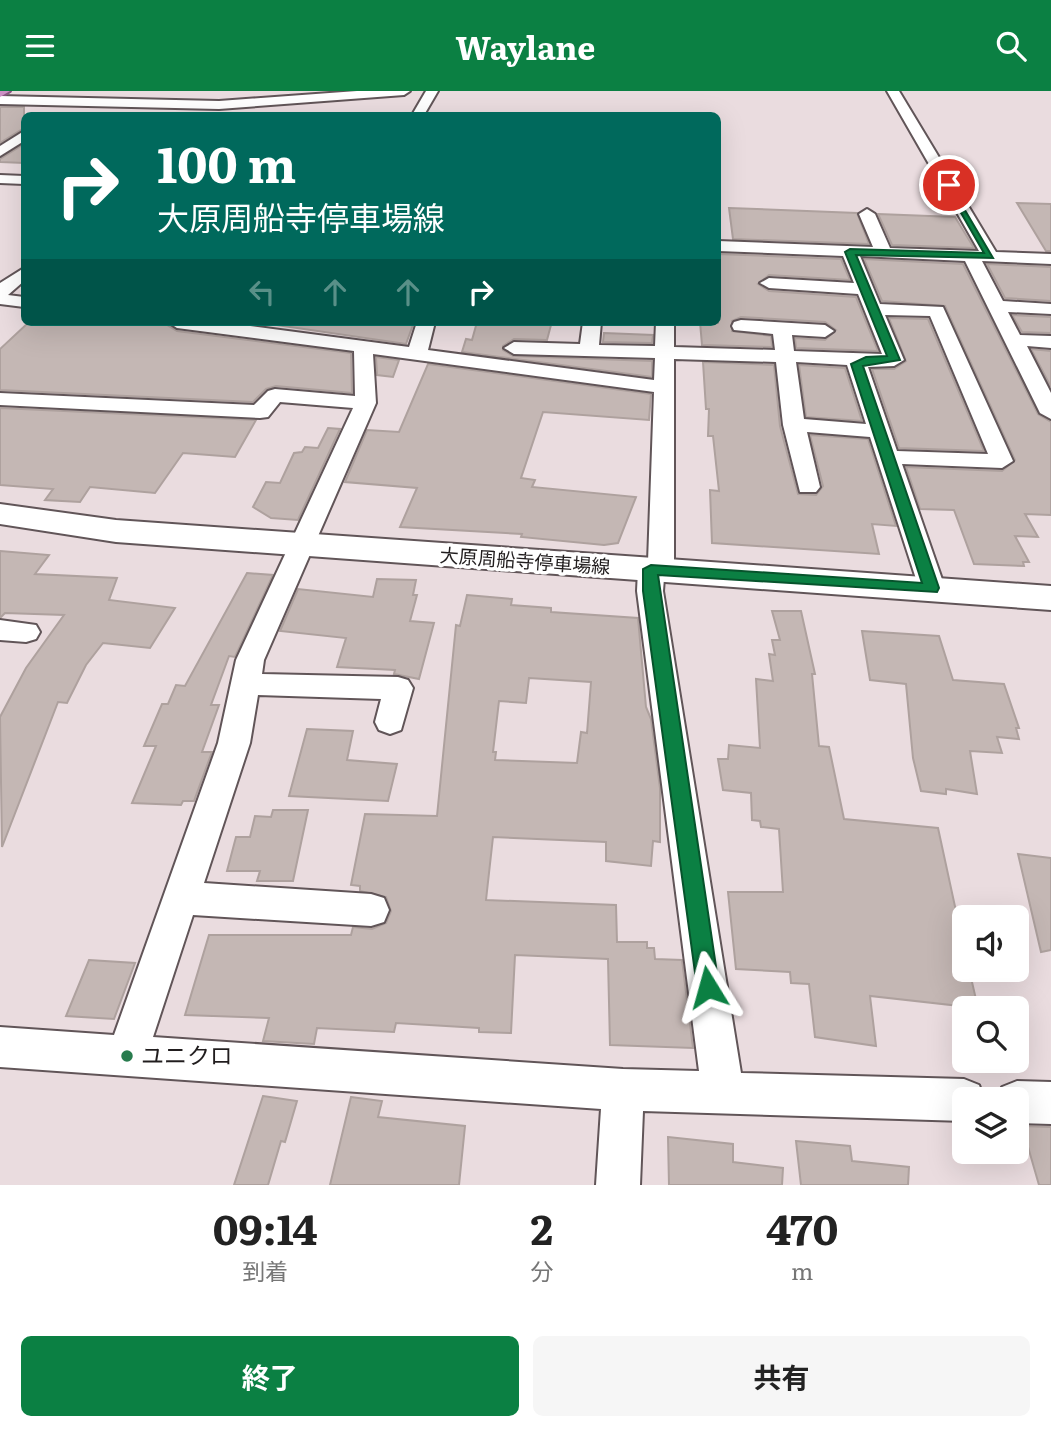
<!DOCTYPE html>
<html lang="ja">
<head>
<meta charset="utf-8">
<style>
	body { margin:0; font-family:Literata,"Noto Sans JP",serif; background:#f6f6f6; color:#222; height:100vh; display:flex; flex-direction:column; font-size:26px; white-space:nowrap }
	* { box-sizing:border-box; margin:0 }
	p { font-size:23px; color:#767676 }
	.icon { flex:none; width:38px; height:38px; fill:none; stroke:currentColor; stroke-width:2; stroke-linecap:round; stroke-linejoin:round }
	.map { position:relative; height:1094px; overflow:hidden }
	.details { display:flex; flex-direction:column; background:#fff; flex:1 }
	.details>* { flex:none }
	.top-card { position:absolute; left:21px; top:21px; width:700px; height:214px; border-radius:10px; box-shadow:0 7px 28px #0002; background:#00695c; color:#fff; overflow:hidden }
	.tools { position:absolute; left:952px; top:814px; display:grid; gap:14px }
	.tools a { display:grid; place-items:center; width:77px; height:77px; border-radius:10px; background:#fff; box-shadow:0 7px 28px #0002; font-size:35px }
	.pin { position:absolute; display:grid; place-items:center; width:60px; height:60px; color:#fff; margin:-30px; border:4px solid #fff; border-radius:50%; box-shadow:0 2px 7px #0007 }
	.me { position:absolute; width:77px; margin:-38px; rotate:352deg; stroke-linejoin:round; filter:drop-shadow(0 0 5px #0008) }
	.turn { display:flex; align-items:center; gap:24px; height:147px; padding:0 21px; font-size:32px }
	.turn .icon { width:91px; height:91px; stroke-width:2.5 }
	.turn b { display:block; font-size:49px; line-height:60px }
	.lanes { display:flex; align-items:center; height:66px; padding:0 21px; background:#0003; justify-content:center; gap:35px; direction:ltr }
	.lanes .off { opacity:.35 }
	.eta { display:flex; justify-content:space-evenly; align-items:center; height:119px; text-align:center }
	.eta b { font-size:42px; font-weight:700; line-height:49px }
	.primary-button { display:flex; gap:14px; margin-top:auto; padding:14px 21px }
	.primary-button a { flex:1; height:80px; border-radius:10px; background:#0b8043; color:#fff; font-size:28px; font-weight:700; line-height:80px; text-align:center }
	.primary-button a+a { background:#f6f6f6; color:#222 }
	header { display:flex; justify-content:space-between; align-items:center; height:91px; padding:0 21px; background:#0b8043; color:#fff; font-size:32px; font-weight:700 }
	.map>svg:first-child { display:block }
	.building { fill:#c4b7b4; stroke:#aea19e; stroke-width:2; fill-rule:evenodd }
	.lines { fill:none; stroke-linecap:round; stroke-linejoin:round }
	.minor-casing { stroke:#615558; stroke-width:4 }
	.secondary-casing { stroke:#615558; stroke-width:4 }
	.trunk-casing { stroke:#885680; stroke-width:4 }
	.minor { fill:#fff; fill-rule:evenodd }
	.secondary { fill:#fff; fill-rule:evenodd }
	.trunk { fill:#cc90c4; fill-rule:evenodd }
	.route { fill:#0b8043; stroke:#07532c; stroke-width:2 }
	.poi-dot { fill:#287c4e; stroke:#fff; stroke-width:2.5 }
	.labels { text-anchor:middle; stroke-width:7; stroke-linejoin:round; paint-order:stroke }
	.street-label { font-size:19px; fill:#211d1e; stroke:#fff }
	.near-poi-label { font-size:23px; fill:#211d1e; stroke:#fff; text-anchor:start }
</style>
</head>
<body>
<header><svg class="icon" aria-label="menu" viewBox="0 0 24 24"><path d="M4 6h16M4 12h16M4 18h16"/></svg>Waylane<svg class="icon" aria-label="search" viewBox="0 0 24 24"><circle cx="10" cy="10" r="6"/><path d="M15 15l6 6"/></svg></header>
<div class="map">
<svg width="1051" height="1094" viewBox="0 0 1051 1094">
	<rect width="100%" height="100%" fill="#eadcdf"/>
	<g class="building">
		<polygon points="0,16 24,16 24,37 0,52"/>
		<polygon points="24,53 24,72 0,71 0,68"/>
		<polygon points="1017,112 1051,113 1051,160 1046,160"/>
		<polygon points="729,117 857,122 869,153 733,148"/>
		<polygon points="878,123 955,126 974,157 892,154"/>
		<polygon points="718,163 841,168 850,189 769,184 758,193 769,200 856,206 878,260 796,257 795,247 825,249 836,239 825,231 741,226 732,230 732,240 771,245 772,256 702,254 700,231 718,232"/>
		<polygon points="864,168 963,173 1038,323 1051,331 1051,424 1025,423 1038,446 1015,445 1029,471 1023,471 1024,475 974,473 954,419 920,418 906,376 1002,380 1015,369 945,215 882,210"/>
		<polygon points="987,173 1051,176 1051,210 1005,207"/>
		<polygon points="1012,224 1051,226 1051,242 1022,241"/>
		<polygon points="889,227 928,228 984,360 899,357 872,278 894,278 906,270"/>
		<polygon points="29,231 167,234 177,240 351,262 352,302 276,295 266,298 253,311 0,299 0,258"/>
		<polygon points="256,231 414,231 406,253"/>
		<polygon points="477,231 551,234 547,249 514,248 503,255 503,259 513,265 652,270 652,286 462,261 466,248 472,249"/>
		<polygon points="604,242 653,244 652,252 603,251"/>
		<polygon points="1031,258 1051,260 1051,296"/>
		<polygon points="376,266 399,269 393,286 377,284"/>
		<polygon points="703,271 774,274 780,335 798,403 816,404 823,395 810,344 868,348 896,435 872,433 879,463 712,452 710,399 719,400 713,345 708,345 709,318 706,318"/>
		<polygon points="428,273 651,303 649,329 543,321 521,387 535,389 532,396 636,406 618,452 604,454 521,446 522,443 400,436 417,397 345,391 367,339 399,341"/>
		<polygon points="799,274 845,277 862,330 806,326"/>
		<polygon points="0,317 256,329 235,366 183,362 155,402 90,396 80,411 45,409 53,398 0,394"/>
		<polygon points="328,337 340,338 298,429 271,427 253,416 266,391 280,392 294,362 302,361 305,356 318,357"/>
		<polygon points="0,460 49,464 35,483 117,487 109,509 175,517 150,557 103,552 86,574 67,612 58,611 2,756 0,626 26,577 64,524 5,522 0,527"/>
		<polygon points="247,482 273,484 235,566 229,565 211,614 219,614 202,661 212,661 194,710 183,710 181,714 132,712 156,655 144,655 162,613 168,613 176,594 185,595"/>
		<polygon points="377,488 416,489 413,504 417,504 410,530 434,532 419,588 394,583 395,579 337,576 346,547 280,540 298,498 373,506"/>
		<path d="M 467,504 L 512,508 L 511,514 L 551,517 L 551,521 L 638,527 L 646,616 L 651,628 L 660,697 L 660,751 L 653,750 L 651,775 L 606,770 L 606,751 L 493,746 L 486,809 L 616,814 L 617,851 L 647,851 L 647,857 L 654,857 L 655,868 L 682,869 L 693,957 L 610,954 L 608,868 L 515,864 L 511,942 L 479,941 L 479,937 L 396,932 L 394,941 L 317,937 L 314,953 L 263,950 L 269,927 L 185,924 L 209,844 L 351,844 L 353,836 L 372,838 L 386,832 L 391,820 L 386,806 L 360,800 L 360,795 L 351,794 L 365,723 L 437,725 L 456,534 L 460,535 ZM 529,587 L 591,591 L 587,642 L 581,641 L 577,672 L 495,669 L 496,661 L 493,661 L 499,610 L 526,612 Z"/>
		<polygon points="772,520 801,520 815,583 812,583 819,655 829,656 844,728 938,737 964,857 964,878 969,878 978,917 870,905 876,955 815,946 809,893 791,892 790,881 736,878 728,801 783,801 779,738 761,736 760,730 752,729 751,702 723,699 718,668 728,668 729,654 760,657 756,588 773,590 769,563 775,564 772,549 780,549"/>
		<polygon points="862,540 939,545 953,589 1004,593 1019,637 1016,637 1019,648 997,646 1002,662 970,660 977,703 946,698 946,703 921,700 913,667 906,593 870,589"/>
		<polygon points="307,638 353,640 347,669 397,673 388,710 289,705"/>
		<polygon points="273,719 308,719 293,790 257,790 260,780 227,780 236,746 250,746 255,725 271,726"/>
		<polygon points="1018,763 1051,767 1051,859 1041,861"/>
		<polygon points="89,869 135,872 114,928 66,925"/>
		<polygon points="263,1005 297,1010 285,1051 281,1050 268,1094 234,1094"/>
		<polygon points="351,1006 382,1010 378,1026 465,1035 459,1094 330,1094"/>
		<polygon points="1022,1035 1051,1036 1051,1094 1039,1094"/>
		<polygon points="668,1046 733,1053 733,1071 783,1077 782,1094 669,1094"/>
		<polygon points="796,1050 850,1055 852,1070 909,1076 908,1094 801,1094"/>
	</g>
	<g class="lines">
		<g class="minor-casing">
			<g id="minor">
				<polygon points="357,0 410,0 404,4 219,18 0,13 0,5 219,10"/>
				<polygon points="426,0 438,0 424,24 412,24"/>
				<path d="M 887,0 L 899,0 L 996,161 L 1051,163 L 1051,173 L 982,170 L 1003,210 L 1051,213 L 1051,223 L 1008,221 L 1020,244 L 1051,245 L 1051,257 L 1027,255 L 1051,302 L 1051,328 L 1040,322 L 965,170 L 860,165 L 880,213 L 943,216 L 1013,370 L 1002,377 L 902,373 L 945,497 L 941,503 L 932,506 L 923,503 L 919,497 L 870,346 L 807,341 L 820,396 L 816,401 L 800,401 L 783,334 L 776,271 L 674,268 L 674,479 L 670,485 L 664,487 L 663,500 L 741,982 L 964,988 L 979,994 L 984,1008 L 964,1008 L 964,1030 L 643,1020 L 640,1094 L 596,1094 L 601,1018 L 0,976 L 0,936 L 114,944 L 218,652 L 236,569 L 353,317 L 280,311 L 268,326 L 260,327 L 0,314 L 0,302 L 254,314 L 268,300 L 275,298 L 355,305 L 354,260 L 177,237 L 168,231 L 219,231 L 409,256 L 417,231 L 435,231 L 428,259 L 654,289 L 655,267 L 514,263 L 504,257 L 514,251 L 580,253 L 583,231 L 601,231 L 599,254 L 655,255 L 656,231 L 674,231 L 674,256 L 775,259 L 773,243 L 734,239 L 732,235 L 734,231 L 741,229 L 825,234 L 834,240 L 825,246 L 792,244 L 794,260 L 882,263 L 858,203 L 769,197 L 760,192 L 769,187 L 854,192 L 843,165 L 718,160 L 718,150 L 873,156 L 859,123 L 867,118 L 875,123 L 890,157 L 979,160 ZM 885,224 L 930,225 L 988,363 L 897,360 L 868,276 L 894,275 L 904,269 ZM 373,263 L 654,301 L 648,471 L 642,473 L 638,479 L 637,500 L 699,980 L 623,978 L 153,946 L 193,824 L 371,835 L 384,831 L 389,819 L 384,807 L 371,803 L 204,792 L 250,652 L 258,604 L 381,608 L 375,631 L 379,639 L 390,643 L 401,639 L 413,597 L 408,589 L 398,586 L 262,583 L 264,569 L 376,312 ZM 796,271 L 847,274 L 866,333 L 804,328 Z"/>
				<polygon points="24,40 24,50 0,65 0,55"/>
				<polygon points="0,84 24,85 24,93 0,92"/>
				<polygon points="24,177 24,190 8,204 24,206 24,216 0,213 0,192"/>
				<polygon points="0,529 36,534 40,541 36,548 26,551 0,549"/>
				<polygon points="1017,990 1051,991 1051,1033 1017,1032 1017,1008 997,1008 1002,996"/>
			</g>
		</g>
		<g class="secondary-casing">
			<polygon id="secondary" points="0,413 116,429 1051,495 1051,519 116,451 0,433"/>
		</g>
		<g class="trunk-casing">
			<polygon id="trunk" points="0,0 10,0 0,6"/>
		</g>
		<use href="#minor" class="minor"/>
		<use href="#secondary" class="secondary"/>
		<use href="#trunk" class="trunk"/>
	</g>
	<polygon class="route" points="949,92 993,167 856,164 900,269 863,275 939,497 937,501 658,484 719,896 716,904 708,907 700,904 697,896 643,500 643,478 651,474 922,492 851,273 866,266 887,265 845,161 850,158 984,162 945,94"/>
	<circle class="poi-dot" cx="127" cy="965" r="7"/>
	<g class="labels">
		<g class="street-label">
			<text transform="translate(525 470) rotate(4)" y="7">大原周船寺停車場線</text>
		</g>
		<g class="near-poi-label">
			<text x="141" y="973">ユニクロ</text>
		</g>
	</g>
</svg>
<div class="tools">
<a><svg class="icon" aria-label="sound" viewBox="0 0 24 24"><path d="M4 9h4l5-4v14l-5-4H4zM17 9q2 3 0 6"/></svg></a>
<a><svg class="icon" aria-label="search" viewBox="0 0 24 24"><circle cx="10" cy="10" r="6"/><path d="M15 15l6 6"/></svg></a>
<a><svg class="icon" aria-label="layers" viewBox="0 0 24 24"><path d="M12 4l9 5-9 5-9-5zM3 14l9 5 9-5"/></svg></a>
</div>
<div class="pin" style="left:949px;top:94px;background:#d93025"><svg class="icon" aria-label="arrive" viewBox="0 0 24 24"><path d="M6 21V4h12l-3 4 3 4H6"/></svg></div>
<svg class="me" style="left:708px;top:896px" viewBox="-20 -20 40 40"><path d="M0-17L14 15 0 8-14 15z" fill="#0b8043" stroke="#fff" stroke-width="4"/></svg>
<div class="top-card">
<div class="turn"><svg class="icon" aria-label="right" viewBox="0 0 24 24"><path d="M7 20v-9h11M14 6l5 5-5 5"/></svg><div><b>100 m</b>大原周船寺停車場線</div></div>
<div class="lanes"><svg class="icon off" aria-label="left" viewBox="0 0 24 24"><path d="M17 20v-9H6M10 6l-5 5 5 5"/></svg><svg class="icon off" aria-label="ahead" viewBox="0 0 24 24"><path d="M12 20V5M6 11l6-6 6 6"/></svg><svg class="icon off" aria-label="ahead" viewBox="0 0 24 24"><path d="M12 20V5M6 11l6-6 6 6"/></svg><svg class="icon" aria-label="right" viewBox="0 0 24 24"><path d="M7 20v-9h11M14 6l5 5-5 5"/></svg></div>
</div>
</div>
<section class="details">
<div class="eta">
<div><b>09:14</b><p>到着</p></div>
<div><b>2</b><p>分</p></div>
<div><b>470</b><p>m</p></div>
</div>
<div class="primary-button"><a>終了</a><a>共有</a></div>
</section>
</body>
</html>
